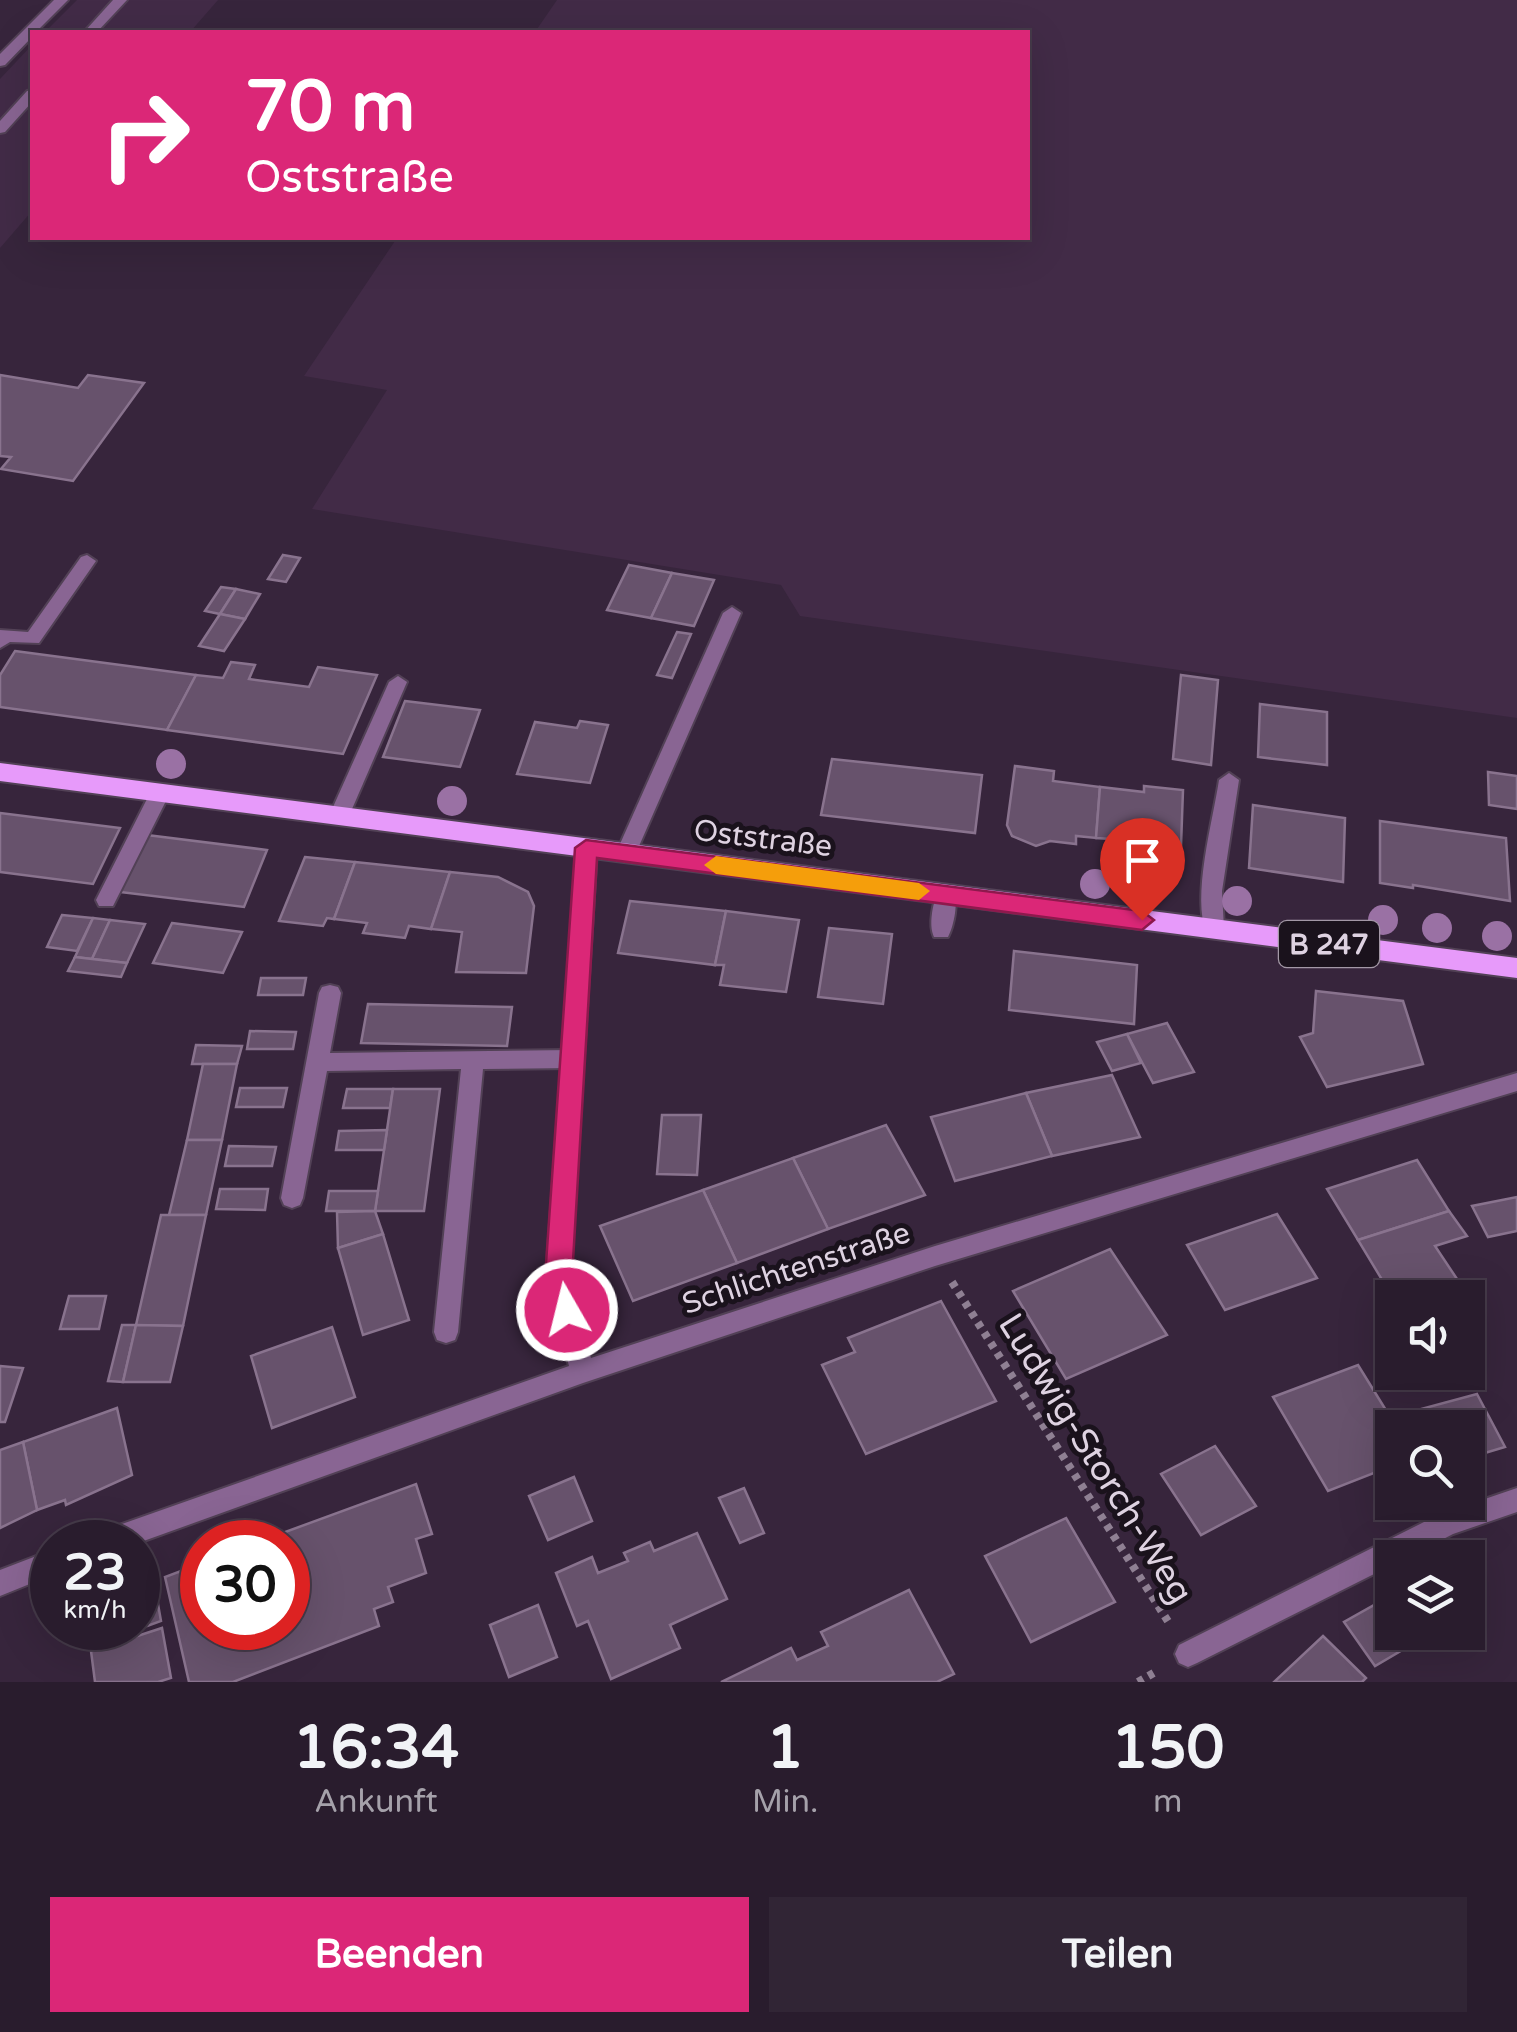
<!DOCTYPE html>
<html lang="de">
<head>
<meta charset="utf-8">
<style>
	body { margin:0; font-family:"Varela Round",sans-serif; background:#312535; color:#f1f3f6; height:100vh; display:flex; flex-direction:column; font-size:38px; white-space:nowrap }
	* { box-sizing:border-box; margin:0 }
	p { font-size:32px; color:#a5a1aa }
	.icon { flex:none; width:55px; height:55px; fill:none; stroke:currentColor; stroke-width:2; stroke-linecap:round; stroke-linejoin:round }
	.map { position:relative; height:1682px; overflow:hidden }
	.details { display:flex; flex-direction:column; background:#291c2d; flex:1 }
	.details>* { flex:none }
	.banner { position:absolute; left:30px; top:30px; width:1000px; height:210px; border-radius:0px; box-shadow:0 10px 40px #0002,0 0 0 2px #453a49; background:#db2777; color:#fff; overflow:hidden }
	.tools { position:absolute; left:1375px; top:1280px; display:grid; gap:20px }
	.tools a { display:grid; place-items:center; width:110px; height:110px; border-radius:0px; background:#291c2d; box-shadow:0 10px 40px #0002,0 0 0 2px #453a49; font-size:50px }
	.speed { position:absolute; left:30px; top:1520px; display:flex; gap:20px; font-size:50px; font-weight:700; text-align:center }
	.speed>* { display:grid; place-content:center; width:130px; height:130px; border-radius:50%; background:#291c2d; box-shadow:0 10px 40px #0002,0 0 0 2px #453a49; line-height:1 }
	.speed small { font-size:25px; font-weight:400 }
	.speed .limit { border:15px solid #d22; background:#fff; color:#111 }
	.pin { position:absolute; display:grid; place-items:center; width:85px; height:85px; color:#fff; margin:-102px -42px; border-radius:50% 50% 50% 0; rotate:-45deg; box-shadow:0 0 10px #0007 }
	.pin .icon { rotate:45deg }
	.me { position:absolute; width:110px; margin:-55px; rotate:352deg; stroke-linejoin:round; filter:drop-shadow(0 0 8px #0008) }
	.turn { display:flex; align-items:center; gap:35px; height:210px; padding:0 50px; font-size:45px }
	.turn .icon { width:130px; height:130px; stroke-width:2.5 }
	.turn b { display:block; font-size:70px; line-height:85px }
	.eta { display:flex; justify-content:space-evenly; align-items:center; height:170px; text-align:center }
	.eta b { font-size:60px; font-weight:700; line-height:70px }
	.primary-button { display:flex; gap:20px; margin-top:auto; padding:20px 50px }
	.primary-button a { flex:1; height:115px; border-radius:0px; background:#db2777; color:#fff; font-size:40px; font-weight:700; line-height:115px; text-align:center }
	.primary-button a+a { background:#312535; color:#f1f3f6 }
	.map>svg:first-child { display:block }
	.built { fill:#422b47 }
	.building { fill:#67526c; stroke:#89738e; stroke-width:2.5 }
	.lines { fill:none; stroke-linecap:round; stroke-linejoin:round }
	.service-casing { stroke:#524156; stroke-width:4 }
	.minor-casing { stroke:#524156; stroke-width:4 }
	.primary-casing { stroke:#524156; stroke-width:4 }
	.path { stroke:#8f8093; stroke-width:8; stroke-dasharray:6 6; stroke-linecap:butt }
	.service { fill:#896593; fill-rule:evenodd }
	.minor { fill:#896593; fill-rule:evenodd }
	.primary { fill:#e79afa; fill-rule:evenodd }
	.tree { fill:#9a71a4 }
	.route { fill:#db2777; stroke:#8e194d; stroke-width:2.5 }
	.slow { fill:#f59e0b }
	.labels { text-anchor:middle; stroke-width:10; stroke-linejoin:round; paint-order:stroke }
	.shield { fill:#1a121c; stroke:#a398a6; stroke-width:2.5 }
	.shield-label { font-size:28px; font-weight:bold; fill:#ded2e1 }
	.street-label { font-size:30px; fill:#ded2e1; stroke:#1a121c }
	.near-street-label { font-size:35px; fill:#ded2e1; stroke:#1a121c }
</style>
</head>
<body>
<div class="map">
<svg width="1517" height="1682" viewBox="0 0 1517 1682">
	<rect width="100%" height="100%" fill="#37253c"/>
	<g class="built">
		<polygon points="77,0 218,0 190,32 45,32"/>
		<polygon points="557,0 1517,0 1517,718 800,616 781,585 312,509 387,390 304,376 397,238 1028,238 1028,32 535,32"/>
		<polygon points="32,45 32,211 0,248 0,79"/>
	</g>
	<g class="building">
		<polygon points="0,375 78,388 88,375 144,383 73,481 1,469 11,457 0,456"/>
		<polygon points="283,555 300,558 286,582 268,579"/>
		<polygon points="629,565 672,573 651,618 607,610"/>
		<polygon points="672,573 714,580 694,626 651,618"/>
		<polygon points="221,587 236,589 220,614 205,611"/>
		<polygon points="236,589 260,594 245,619 220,614"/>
		<polygon points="220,614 245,619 224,651 199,646"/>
		<polygon points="677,632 691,634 672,678 657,675"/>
		<polygon points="15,651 196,675 167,730 0,707 0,675"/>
		<polygon points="231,662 255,665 249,679 309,687 318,667 377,675 343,754 167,730 196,675 223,678"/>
		<polygon points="1181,675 1218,680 1211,765 1173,759"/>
		<polygon points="405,701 480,710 460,767 383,757"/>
		<polygon points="1260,704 1327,712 1327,765 1258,757"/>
		<polygon points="580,721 608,725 590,783 517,774 535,722 577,728"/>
		<polygon points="832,759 982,775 975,833 821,815"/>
		<polygon points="1015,766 1054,771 1053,781 1100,787 1096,838 1076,836 1076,844 1050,841 1036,846 1012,836 1007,825"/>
		<polygon points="1488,772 1517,776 1517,809 1489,805"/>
		<polygon points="1144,786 1183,790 1181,846 1174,856 1163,860 1110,848 1111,839 1096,838 1100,787 1144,792"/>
		<polygon points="1253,805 1345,818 1343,882 1249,868"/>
		<polygon points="0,813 120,828 93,884 0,872"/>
		<polygon points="1380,821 1506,838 1510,901 1413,885 1413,888 1380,883"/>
		<polygon points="147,835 267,850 244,907 120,892"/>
		<polygon points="305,857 355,862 334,919 327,918 323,926 279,921"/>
		<polygon points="355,862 450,872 431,929 409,926 405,938 363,933 367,923 334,919"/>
		<polygon points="450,872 498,877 528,892 534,906 526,973 456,972 462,932 431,929"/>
		<polygon points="630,901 726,911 715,965 618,953"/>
		<polygon points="726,911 799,920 786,992 720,985 724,965 715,965"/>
		<polygon points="62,915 93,918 77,951 47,947"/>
		<polygon points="93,918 110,920 92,959 75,957"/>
		<polygon points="110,920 145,924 127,963 92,959"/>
		<polygon points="172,923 242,932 223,973 153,963"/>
		<polygon points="829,928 892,934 883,1004 818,997"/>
		<polygon points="1014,951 1137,965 1134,1024 1009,1010"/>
		<polygon points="75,957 92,959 127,963 121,977 68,971"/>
		<polygon points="261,978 306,978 303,995 258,995"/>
		<polygon points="1316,991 1403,1001 1423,1064 1327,1087 1300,1037 1313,1033"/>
		<polygon points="368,1004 512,1007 507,1046 361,1043"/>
		<polygon points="1167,1023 1194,1072 1153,1083 1127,1034"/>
		<polygon points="250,1031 296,1032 293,1049 247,1049"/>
		<polygon points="1127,1034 1141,1063 1112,1071 1097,1042"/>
		<polygon points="196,1045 242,1046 237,1064 192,1064"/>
		<polygon points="203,1064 237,1064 222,1140 187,1140"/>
		<polygon points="1112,1075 1140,1137 1052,1156 1026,1093"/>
		<polygon points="240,1088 287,1088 283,1107 236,1107"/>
		<polygon points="347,1089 393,1089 390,1108 343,1108"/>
		<polygon points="393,1089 440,1089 424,1211 375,1211"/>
		<polygon points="1026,1093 1052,1156 955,1181 931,1117"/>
		<polygon points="662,1115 701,1115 697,1175 657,1174"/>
		<polygon points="886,1125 925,1195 828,1229 793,1158"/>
		<polygon points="387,1130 384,1150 336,1150 339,1131"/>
		<polygon points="187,1140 222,1140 206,1215 169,1215"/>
		<polygon points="229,1146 276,1147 272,1166 225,1166"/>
		<polygon points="793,1158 828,1229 737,1263 703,1190"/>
		<polygon points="1417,1160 1449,1211 1358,1240 1327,1189"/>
		<polygon points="220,1189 268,1189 265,1210 216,1209"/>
		<polygon points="703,1190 737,1263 633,1301 600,1226"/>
		<polygon points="329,1191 378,1191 375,1211 326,1211"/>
		<polygon points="1517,1197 1517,1231 1488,1237 1472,1206"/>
		<polygon points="375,1211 383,1234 338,1248 337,1212"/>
		<polygon points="1449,1211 1467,1236 1435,1246 1463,1288 1436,1298 1393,1298 1358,1240"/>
		<polygon points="1277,1214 1317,1278 1225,1310 1187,1245"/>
		<polygon points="161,1215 206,1215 183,1326 136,1325"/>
		<polygon points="383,1234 409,1320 363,1335 338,1248"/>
		<polygon points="1110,1249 1167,1335 1066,1379 1013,1291"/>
		<polygon points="69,1296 106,1296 99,1329 60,1329"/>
		<polygon points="941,1301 996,1401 866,1454 822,1365 855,1352 848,1338"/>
		<polygon points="122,1325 136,1325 123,1382 108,1381"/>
		<polygon points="136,1325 183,1326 170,1382 123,1382"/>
		<polygon points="332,1327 355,1397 272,1428 251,1356"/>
		<polygon points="1358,1365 1397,1428 1392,1428 1392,1466 1328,1491 1273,1397"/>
		<polygon points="0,1366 23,1368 5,1422 0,1422"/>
		<polygon points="1477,1394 1505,1447 1468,1458 1468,1428 1430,1428 1421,1409"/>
		<polygon points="117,1408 132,1475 66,1505 65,1500 37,1510 23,1442"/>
		<polygon points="23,1442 37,1510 0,1528 0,1450"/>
		<polygon points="1215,1446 1256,1506 1201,1535 1161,1474"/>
		<polygon points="574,1477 592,1521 548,1540 529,1496"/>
		<polygon points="416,1484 432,1534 416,1539 426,1573 388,1587 393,1602 374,1609 379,1626 233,1682 189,1682 165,1577 202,1563 202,1628 288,1628 288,1542 258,1542"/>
		<polygon points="744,1488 764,1533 740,1543 719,1498"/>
		<polygon points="1066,1518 1115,1602 1031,1642 985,1556"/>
		<polygon points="697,1533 727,1599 670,1625 680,1648 611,1679 588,1621 577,1626 556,1573 592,1557 598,1573 628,1561 624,1553 650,1542 654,1551"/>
		<polygon points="909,1590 954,1674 937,1682 721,1682 791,1648 797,1660 828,1646 821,1632"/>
		<polygon points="156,1593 161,1621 95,1645 92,1628 138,1628 138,1600"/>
		<polygon points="1392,1595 1392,1632 1433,1632 1375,1666 1344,1622"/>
		<polygon points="538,1605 557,1657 509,1677 490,1625"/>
		<polygon points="162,1628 171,1678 158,1682 95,1682 91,1651"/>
		<polygon points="1323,1636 1366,1678 1362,1682 1274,1682"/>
	</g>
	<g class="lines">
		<g class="service-casing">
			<g id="service">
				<polygon points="54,0 68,0 36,32 32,32 32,37 5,65 0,66 0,54"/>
				<polygon points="113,0 127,0 97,32 84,32"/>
				<polygon points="32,90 32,102 5,132 0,133 0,121 27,91"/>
				<polygon points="87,555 96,561 39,643 10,642 0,648 0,630 28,632 81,557"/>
				<polygon points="732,607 741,613 636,853 626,861 619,858 616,853 723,613"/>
				<polygon points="398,676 407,682 349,816 346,821 332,821 329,816 389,682"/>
				<path d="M 1229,773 L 1239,780 L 1222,891 L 1224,929 L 1221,935 L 1207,935 C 1191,897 1213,821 1219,780 Z"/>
				<polygon points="160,786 170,793 116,900 113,906 99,906 96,900 150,793"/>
				<path d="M 946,887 L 953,890 C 959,901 954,925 948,937 L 934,937 C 928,925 933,901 939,890 Z"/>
				<polygon points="330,985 338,987 341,993 330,1053 572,1050 580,1053 583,1059 580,1065 572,1068 483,1069 458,1332 455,1340 446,1343 437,1340 434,1332 461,1069 327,1071 303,1198 300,1205 292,1208 284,1205 281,1198 319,993 322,987"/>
			</g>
		</g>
		<g class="minor-casing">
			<g id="minor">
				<polygon points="587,842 597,849 570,1278 591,1358 935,1246 1517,1073 1517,1091 935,1266 583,1383 138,1543 92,1542 96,1533 105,1530 569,1366 546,1278 577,849"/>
				<polygon points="1517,1488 1517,1512 1453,1534 1407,1558 1392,1558 1392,1565 1197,1663 1188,1667 1179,1663 1175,1654 1179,1645 1438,1515"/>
				<polygon points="52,1550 52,1575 0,1596 0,1570"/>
			</g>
		</g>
		<g class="primary-casing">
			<polygon id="primary" points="0,763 1517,958 1517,978 0,781"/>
		</g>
		<g class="path">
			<polyline points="952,1282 1171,1626"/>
			<polyline points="1138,1682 1157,1671"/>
		</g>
		<use href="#service" class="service"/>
		<use href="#minor" class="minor"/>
		<use href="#primary" class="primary"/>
	</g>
	<g class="tree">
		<circle cx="171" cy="764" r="15"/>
		<circle cx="452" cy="801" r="15"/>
		<circle cx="1095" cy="884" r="15"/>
		<circle cx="1237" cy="901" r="15"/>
		<circle cx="1383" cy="920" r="15"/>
		<circle cx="1437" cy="928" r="15"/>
		<circle cx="1497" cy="936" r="15"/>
	</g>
	<polygon class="route" points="586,840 1142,911 1154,920 1142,930 597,858 572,1278 580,1310 576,1318 567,1322 557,1318 545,1278 575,848"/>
	<polygon class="slow" points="716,856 919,883 930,891 919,900 716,874 704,865"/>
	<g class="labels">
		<rect class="shield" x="1279" y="921" width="100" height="46" rx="8"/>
		<g class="shield-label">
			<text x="1329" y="954">B 247</text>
		</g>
		<g class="street-label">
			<text transform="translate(763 838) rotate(7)" y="10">Oststraße</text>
			<text transform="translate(796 1268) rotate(-18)" y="10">Schlichtenstraße</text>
		</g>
		<g class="near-street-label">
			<text transform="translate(1096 1458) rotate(58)" y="12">Ludwig-Storch-Weg</text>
		</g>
	</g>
</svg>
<div class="tools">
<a><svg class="icon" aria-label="sound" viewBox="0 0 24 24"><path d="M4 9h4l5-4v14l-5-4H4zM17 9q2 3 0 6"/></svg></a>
<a><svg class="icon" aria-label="search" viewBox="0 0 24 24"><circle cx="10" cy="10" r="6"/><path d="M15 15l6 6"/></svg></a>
<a><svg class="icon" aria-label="layers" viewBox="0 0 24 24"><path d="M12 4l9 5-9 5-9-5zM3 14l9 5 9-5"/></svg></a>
</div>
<div class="speed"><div>23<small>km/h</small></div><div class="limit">30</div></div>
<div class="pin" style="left:1142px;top:920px;background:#d93025"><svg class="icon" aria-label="arrive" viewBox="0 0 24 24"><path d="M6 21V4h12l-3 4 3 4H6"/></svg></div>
<svg class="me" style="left:567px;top:1310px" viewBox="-20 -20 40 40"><circle r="17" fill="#db2777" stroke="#fff" stroke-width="3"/><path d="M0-11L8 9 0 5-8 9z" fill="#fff"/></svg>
<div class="banner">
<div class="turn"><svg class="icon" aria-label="right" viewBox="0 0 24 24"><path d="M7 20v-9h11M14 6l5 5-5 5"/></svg><div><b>70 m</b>Oststraße</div></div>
</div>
</div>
<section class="details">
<div class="eta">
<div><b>16:34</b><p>Ankunft</p></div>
<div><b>1</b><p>Min.</p></div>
<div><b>150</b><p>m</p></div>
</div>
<div class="primary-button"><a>Beenden</a><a>Teilen</a></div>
</section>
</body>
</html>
